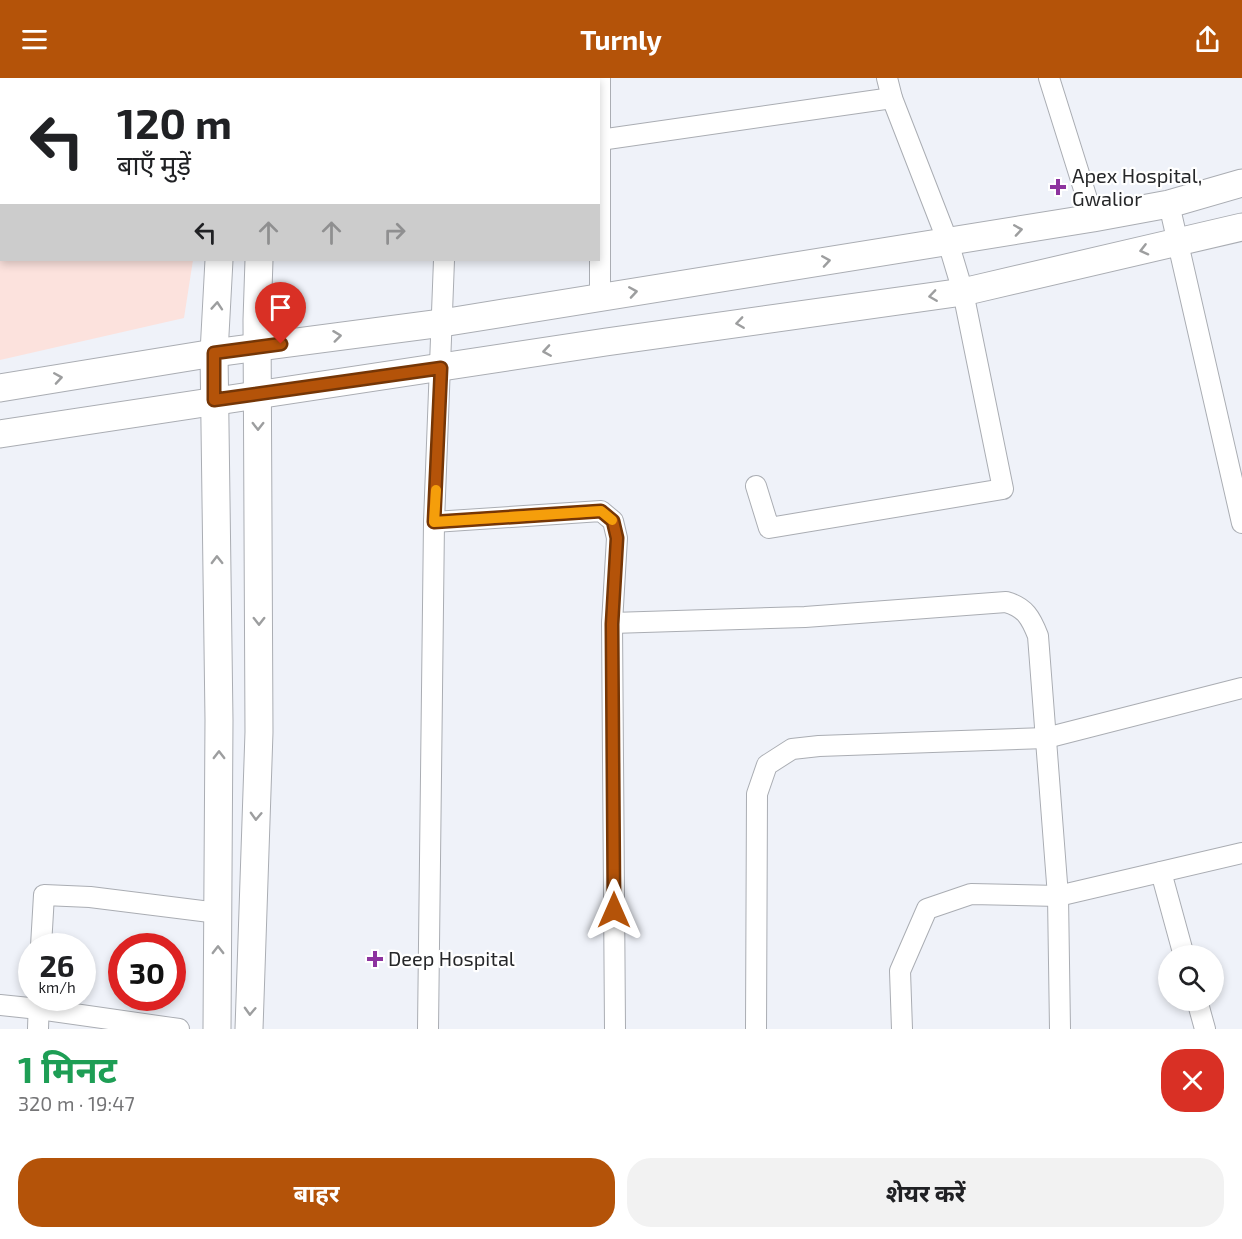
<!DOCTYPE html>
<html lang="hi">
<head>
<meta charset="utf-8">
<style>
	body { margin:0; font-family:"Exo 2","Noto Sans Devanagari",sans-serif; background:#f2f2f2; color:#202124; height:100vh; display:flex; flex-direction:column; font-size:22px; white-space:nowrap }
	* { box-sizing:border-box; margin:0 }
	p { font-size:20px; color:#757577 }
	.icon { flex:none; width:33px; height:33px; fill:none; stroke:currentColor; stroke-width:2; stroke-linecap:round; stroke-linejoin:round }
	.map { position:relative; height:951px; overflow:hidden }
	.panel { display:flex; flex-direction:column; background:#fff; flex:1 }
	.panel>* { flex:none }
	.top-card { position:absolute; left:0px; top:0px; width:600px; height:183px; box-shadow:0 3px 9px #0003; background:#fff; color:#202124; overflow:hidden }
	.buttons { position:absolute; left:1158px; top:867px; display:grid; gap:12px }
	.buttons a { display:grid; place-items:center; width:66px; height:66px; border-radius:50%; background:#fff; box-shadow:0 3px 9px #0003; font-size:30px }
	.speed { position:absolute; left:18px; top:855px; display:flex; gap:12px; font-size:30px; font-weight:700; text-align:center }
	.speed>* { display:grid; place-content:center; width:78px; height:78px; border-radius:50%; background:#fff; box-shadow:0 3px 9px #0003; line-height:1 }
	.speed small { font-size:15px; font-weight:400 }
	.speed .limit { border:9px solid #d22; background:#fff; color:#111 }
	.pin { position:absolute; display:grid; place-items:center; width:51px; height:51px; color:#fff; margin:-62px -26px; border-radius:50% 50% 50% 0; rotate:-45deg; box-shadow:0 0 6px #0007 }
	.pin .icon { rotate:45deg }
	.me { position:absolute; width:66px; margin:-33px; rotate:0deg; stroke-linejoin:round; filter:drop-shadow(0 0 4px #0008) }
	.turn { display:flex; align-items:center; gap:21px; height:126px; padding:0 18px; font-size:27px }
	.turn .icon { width:78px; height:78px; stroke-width:2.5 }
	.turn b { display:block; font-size:42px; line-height:51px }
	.lanes { display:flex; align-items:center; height:57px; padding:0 18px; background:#0003; justify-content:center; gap:30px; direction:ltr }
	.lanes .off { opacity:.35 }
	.round { display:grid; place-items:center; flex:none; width:63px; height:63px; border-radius:24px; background:#f2f2f2 }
	.summary { display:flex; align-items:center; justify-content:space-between; height:102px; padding:0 18px }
	h1 { font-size:36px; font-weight:700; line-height:45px; color:#1e9e55 }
	.primary-button { display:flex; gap:12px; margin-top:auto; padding:12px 18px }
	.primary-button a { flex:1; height:69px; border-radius:24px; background:#b45309; color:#fff; font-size:24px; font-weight:700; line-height:69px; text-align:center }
	.primary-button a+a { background:#f2f2f2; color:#202124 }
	header { display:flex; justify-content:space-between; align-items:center; height:78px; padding:0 18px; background:#b45309; color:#fff; font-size:27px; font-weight:700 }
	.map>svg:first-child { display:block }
	.education { fill:#fce2dd }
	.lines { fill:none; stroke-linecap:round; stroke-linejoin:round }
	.minor-casing { stroke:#aaadb3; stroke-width:22 }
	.secondary-casing { stroke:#aaadb3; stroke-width:29 }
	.minor { stroke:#fff; stroke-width:20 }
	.secondary { stroke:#fff; stroke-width:27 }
	.oneway { stroke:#9d9e9f }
	.route-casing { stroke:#753606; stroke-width:15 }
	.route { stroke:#b45309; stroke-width:10 }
	.slow { stroke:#f59e0b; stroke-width:10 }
	.poi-dot { fill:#8d339f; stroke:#fff; stroke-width:2 }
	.labels { text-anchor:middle; stroke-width:4.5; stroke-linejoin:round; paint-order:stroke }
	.poi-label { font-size:20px; fill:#262729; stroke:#fff; text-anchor:start }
</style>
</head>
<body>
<header><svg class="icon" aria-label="menu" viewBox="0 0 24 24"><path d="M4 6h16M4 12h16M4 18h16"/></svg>Turnly<svg class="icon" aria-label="share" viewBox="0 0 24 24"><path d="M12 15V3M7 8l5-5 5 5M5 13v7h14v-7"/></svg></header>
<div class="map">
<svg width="1242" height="951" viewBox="0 0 1242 951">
	<rect width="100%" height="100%" fill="#eff2f9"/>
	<polygon class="education" points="0,0 209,0 2,2 2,182 193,182 184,240 0,282"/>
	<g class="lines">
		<g class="minor-casing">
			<g id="minor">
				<polyline points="54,0 54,2"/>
				<polyline points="600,0 600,220"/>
				<polyline points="1049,0 1093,140"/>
				<polyline points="453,2 454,0"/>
				<polyline points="480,2 491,0"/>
				<polyline points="600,62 892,20"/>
				<polyline points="0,100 2,100"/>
				<polyline points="1169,126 1242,445"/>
				<polyline points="756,408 769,450 1003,411 963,214 948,164 892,20 887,0"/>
				<polyline points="434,444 601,433 613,443 617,460 612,545 615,951"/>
				<path d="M 612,545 L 805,539 L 1006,524 C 1025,529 1031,540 1038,558 L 1058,818 L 1060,951"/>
				<polyline points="1161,794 1184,878"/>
				<polyline points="41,868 44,817 90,819 218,835"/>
				<polyline points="1197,922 1205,951"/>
				<polyline points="0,927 39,931 179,951"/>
				<polyline points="38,951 39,920"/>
				<polyline points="428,951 434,444 444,182"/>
				<polyline points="756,951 757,716 767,687 792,671 819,668 1046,660 1242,610"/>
				<polyline points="902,951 900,893 927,831 971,816 1058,818 1242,775"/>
			</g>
		</g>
		<g class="secondary-casing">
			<g id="secondary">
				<polyline points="231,2 231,0"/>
				<polyline points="267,2 267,0"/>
				<polyline points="0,310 214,275 442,245 1093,140 1169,126 1242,105"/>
				<polyline points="0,356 606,264 963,214 1242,149"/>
				<polyline points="217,951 219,642 214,275 219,182"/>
				<polyline points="249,951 259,654 257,242 259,182"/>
			</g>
		</g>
		<use href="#minor" class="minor"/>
		<use href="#secondary" class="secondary"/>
	</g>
	<defs><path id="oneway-chevron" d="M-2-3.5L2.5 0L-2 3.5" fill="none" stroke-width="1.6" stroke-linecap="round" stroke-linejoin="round" transform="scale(1.5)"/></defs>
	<g class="oneway">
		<use href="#oneway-chevron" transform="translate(1018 152) rotate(-9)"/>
		<use href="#oneway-chevron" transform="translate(1144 172) rotate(166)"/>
		<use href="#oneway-chevron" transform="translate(826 183) rotate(-9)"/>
		<use href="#oneway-chevron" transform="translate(633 214) rotate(-9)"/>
		<use href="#oneway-chevron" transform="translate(933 218) rotate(172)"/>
		<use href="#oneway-chevron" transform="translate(217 228) rotate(-86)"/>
		<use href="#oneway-chevron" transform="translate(740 245) rotate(172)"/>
		<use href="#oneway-chevron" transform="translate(337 258) rotate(-7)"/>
		<use href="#oneway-chevron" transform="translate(547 273) rotate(171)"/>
		<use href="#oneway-chevron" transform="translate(58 300) rotate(-9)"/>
		<use href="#oneway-chevron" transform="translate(258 348) rotate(90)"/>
		<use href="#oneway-chevron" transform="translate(217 482) rotate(-91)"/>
		<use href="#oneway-chevron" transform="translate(259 543) rotate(90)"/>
		<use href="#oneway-chevron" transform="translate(219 677) rotate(-90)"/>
		<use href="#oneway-chevron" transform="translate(256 738) rotate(92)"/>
		<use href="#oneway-chevron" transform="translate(218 872) rotate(-90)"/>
		<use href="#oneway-chevron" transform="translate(250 933) rotate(92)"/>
	</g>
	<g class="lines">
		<g class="route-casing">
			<polyline id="route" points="281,266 214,275 214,322 441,290 434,444 601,433 613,443 617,460 612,546 614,832"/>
		</g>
		<use href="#route" class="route"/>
		<polyline class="slow" points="436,412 434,444 601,433 612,442"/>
	</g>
	<g class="poi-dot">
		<path d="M1055 100h6v6h6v6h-6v6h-6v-6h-6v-6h6z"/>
		<path d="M372 872h6v6h6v6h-6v6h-6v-6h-6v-6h6z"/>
	</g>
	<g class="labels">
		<g class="poi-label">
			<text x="1072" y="105">Apex Hospital,<tspan x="1072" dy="23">Gwalior</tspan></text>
			<text x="388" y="888">Deep Hospital</text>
		</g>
	</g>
</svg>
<div class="buttons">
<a><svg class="icon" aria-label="search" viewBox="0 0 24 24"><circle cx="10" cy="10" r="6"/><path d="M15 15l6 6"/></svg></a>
</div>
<div class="speed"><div>26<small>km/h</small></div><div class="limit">30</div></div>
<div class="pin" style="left:281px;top:266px;background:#d93025"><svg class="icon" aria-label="arrive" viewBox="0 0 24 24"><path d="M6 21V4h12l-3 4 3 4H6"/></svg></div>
<svg class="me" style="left:614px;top:832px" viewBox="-20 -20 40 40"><path d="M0-17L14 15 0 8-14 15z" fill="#b45309" stroke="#fff" stroke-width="4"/></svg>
<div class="top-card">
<div class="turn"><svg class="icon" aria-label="left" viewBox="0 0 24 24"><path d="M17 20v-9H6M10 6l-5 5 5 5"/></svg><div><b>120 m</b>बाएँ मुड़ें</div></div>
<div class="lanes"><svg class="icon" aria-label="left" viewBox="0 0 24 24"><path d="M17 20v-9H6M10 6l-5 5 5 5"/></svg><svg class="icon off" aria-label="ahead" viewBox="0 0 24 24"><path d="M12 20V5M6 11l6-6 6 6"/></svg><svg class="icon off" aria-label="ahead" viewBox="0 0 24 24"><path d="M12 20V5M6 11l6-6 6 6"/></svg><svg class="icon off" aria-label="right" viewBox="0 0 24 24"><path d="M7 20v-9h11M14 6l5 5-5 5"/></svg></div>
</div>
</div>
<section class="panel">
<div class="summary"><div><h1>1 मिनट</h1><p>320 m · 19:47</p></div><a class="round" style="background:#d93025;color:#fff"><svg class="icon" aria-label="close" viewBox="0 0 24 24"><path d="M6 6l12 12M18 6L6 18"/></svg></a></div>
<div class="primary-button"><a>बाहर</a><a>शेयर करें</a></div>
</section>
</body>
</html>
